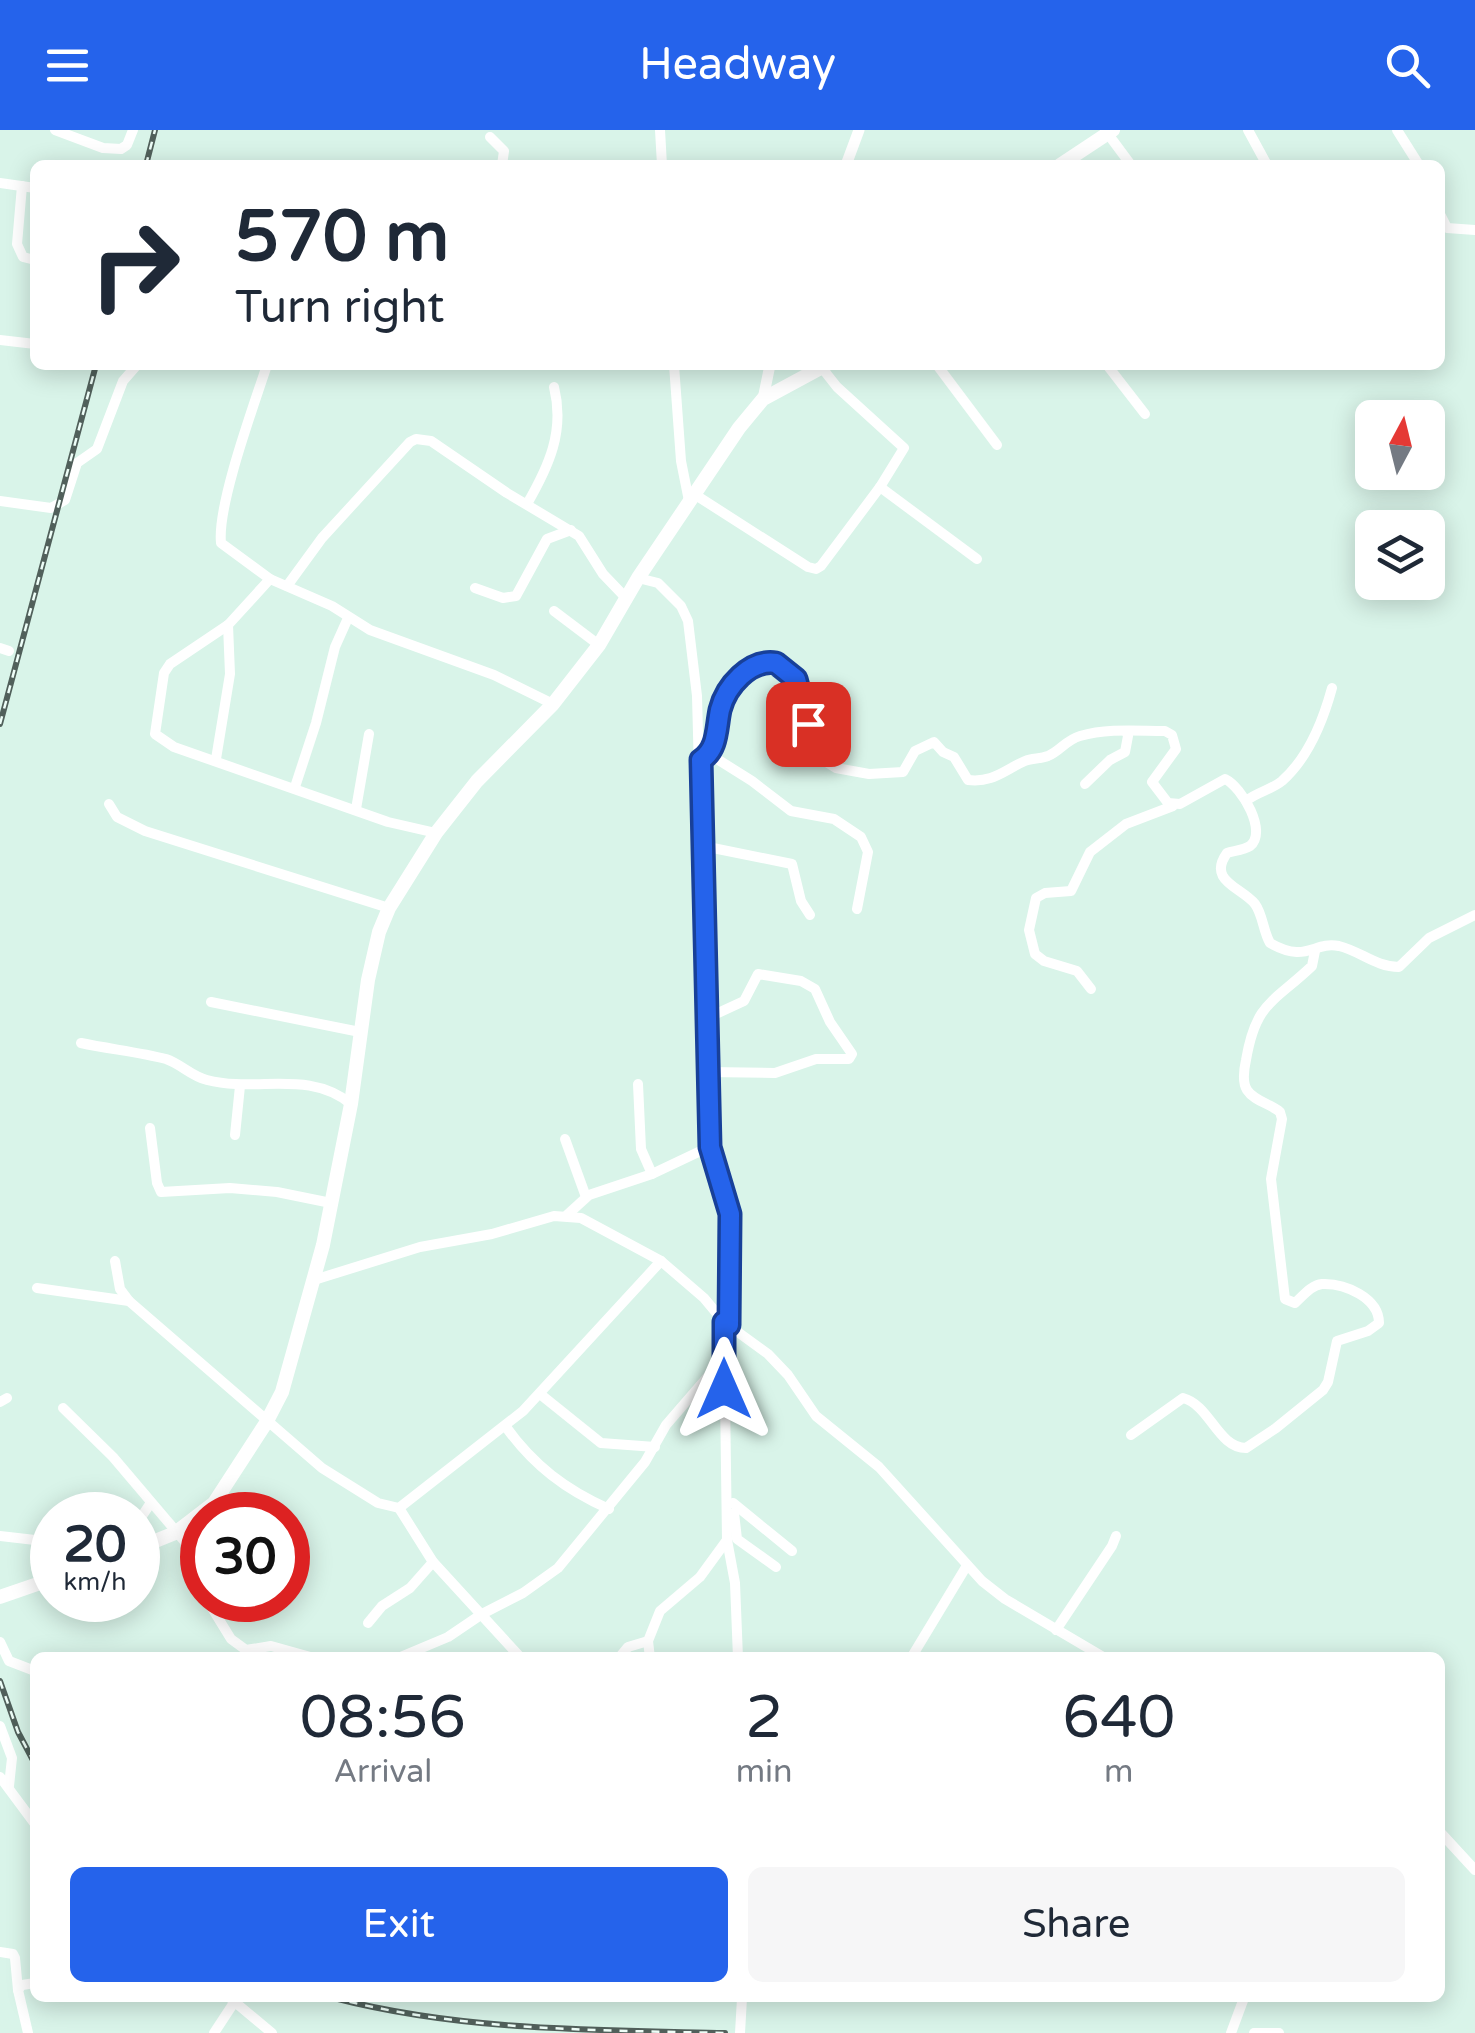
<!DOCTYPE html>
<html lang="en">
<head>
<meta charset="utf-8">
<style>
	body { margin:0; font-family:"Varela Round",sans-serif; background:#f6f6f7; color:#1f2937; height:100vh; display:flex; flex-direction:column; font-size:38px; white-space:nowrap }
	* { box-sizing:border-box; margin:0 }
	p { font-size:32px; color:#747a83 }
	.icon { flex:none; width:55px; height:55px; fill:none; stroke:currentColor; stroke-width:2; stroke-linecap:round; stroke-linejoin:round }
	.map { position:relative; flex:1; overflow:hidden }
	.panel { position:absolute; left:30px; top:1522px; width:1415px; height:350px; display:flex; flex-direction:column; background:#fff; border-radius:15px; box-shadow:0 5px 25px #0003 }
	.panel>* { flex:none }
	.hud { position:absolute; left:30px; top:30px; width:1415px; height:210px; border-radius:15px; box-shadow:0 5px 25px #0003; background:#fff; color:#1f2937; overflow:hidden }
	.needle { width:65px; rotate:7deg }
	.tools { position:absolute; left:1355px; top:270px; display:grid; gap:20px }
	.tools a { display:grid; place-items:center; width:90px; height:90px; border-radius:15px; background:#fff; box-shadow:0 5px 25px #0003; font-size:50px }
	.speed { position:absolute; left:30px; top:1362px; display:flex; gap:20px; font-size:50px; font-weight:700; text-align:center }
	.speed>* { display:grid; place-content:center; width:130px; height:130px; border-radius:50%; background:#fff; box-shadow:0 5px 25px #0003; line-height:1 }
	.speed small { font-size:25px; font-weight:400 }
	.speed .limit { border:15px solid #d22; background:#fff; color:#111 }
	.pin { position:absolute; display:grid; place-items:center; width:85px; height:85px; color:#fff; margin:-42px; border-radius:20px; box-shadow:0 5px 15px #0006 }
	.me { position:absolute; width:110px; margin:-55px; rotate:0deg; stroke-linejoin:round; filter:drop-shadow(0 0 8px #0008) }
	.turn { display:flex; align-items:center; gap:35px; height:210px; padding:0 40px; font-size:45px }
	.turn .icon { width:130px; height:130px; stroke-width:2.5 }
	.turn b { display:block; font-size:70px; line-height:85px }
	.eta { display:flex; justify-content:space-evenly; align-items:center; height:170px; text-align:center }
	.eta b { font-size:60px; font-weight:600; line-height:70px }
	.cta { display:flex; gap:20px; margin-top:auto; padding:20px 40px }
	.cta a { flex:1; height:115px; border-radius:15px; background:#2563eb; color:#fff; font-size:40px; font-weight:600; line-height:115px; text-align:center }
	.cta a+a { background:#f6f6f7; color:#1f2937 }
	header { display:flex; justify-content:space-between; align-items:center; height:130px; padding:0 40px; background:#2563eb; color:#fff; font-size:45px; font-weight:600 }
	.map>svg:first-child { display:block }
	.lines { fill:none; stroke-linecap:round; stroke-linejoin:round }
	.minor { stroke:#fff; stroke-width:10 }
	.tertiary { stroke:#fff; stroke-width:11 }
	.secondary { stroke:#fff; stroke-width:14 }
	.rail-casing { stroke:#51605b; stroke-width:6 }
	.rail { stroke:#eefef8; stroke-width:2.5; stroke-dasharray:8; stroke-linecap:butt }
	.route-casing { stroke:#184099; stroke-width:25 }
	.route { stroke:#2563eb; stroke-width:18 }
</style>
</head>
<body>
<header><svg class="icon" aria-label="menu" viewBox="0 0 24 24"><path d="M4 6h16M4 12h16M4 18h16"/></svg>Headway<svg class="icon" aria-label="search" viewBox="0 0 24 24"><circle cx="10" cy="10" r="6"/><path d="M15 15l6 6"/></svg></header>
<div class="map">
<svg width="1475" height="1903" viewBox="0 0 1475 1903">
	<rect width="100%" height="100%" fill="#d9f4e9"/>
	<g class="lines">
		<g class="minor">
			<polyline points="55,0 103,18 121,19 127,15 133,0"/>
			<polyline points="660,0 662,35"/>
			<polyline points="1248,0 1267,35"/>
			<polyline points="1397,0 1419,35"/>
			<polyline points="1108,4 1131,35"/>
			<polyline points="490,7 504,21 502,35"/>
			<polyline points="0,53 35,58"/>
			<polyline points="22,56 17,114 23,127 35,130"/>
			<polyline points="1440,84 1447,98 1475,100"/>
			<polyline points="0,210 35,214"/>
			<path d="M 267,235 C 254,275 217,375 221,413 L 270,449 L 332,476 L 370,500 L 494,545 L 553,574"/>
			<polyline points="674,235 681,331 689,371"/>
			<polyline points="937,235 997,315"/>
			<polyline points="1107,235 1145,284"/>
			<polyline points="880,357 977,429"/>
			<polyline points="694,364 808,437 816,439 821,436 880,357 904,318 837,257 822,238"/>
			<polyline points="0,371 51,378 65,370 77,333 97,319 123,251 137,235"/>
			<path d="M 527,374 C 549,336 565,301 554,257"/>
			<polyline points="638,448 658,453 681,476 688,491 697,566 709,1017 730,1085 729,1195"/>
			<polyline points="270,449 228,495 170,534 164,543 155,604 174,617 388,692 436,703"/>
			<polyline points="287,456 322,408 410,312 416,309 431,311 507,363 579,406 603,444 626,468"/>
			<polyline points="475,458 503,468 516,466 547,409 571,400"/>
			<polyline points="554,481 599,515"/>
			<polyline points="0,518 9,521"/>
			<polyline points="709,624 752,651 791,681 834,689 861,707 868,722 857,779"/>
			<polyline points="216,629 230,544 228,495"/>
			<path d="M 701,630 C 734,607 701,551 771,531 L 796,549 L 813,612 L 828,633 L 836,638 L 869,644 L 903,642 L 915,621 L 934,612 L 943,622 L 954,627 L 968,650 C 993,653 1004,640 1025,631 C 1032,628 1040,629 1048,626 C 1060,621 1066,610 1080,606 C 1108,598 1137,601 1165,601 L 1172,605 L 1176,619 L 1152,652 L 1168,673 L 1180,674 L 1225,649 C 1242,657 1268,702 1250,716 C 1244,720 1233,721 1227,723 C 1207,751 1241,757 1255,774 C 1263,785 1263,801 1270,813 C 1307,834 1313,811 1339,816 C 1360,821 1376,837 1399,837 L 1429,808 L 1475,785"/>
			<polyline points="1085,654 1110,630 1125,622 1128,606 1126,601"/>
			<polyline points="295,657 316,593 335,517 348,488"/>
			<path d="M 1246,671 C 1257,662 1271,660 1282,651 C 1308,628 1323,591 1332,558"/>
			<polyline points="109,674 117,687 145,701 389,778"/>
			<polyline points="356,679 369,604"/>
			<polyline points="703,716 792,734 801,771 810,785"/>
			<polyline points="1091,859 1077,841 1044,831 1035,824 1029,800 1036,768 1045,763 1071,761 1090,722 1126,694 1173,676"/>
			<polyline points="211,872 360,902"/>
			<polyline points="705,889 744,871 758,844 801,851 815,859 830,892 852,924 849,929 816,929 775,943 707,942"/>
			<path d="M 81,913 C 109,919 139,922 166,929 C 181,934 191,946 207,950 C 257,963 308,939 351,974"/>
			<polyline points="638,954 641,1019 652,1044"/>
			<polyline points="150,998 157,1053 161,1062 230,1058 277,1062 331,1073"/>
			<polyline points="235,1005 240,956"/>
			<polyline points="565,1009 586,1067"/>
			<polyline points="567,1085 589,1065 652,1044 709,1017"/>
			<polyline points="115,1131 120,1159 129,1171"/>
			<polyline points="314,1150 420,1117 492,1104 554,1086 581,1088 661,1131 704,1168 724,1192 768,1224 788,1245 816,1286 879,1337 982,1451 1005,1469 1105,1528"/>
			<polyline points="37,1158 129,1171 322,1338 378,1373 399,1378 523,1281 661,1131"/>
			<polyline points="724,1192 727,1410 735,1453 738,1528"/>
			<polyline points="540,1264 601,1313 655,1317"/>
			<polyline points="0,1272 7,1268"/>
			<path d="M 63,1278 L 113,1327 L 186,1413 C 195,1429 193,1446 202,1462"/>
			<path d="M 506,1297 C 533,1335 566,1360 609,1379"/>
			<path d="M 1131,1305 L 1183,1268 C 1210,1275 1218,1318 1246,1318 L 1276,1298 L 1323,1260 L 1328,1252 L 1337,1211 L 1368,1201 L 1379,1193 C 1379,1168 1345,1153 1322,1154 C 1311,1155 1303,1166 1295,1173 L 1285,1169 L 1271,1049 L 1282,989 L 1280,982 C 1271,974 1254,971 1247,960 C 1242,952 1244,939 1246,930 C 1256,872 1273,873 1312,836 L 1315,821"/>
			<polyline points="733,1373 792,1421"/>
			<polyline points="399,1378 433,1432 521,1528"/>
			<polyline points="734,1383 737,1409 776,1437"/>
			<polyline points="138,1392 150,1374"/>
			<polyline points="0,1406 35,1410 52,1418"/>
			<polyline points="186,1413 202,1415"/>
			<polyline points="207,1470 231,1509 246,1520 271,1516 314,1528"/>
			<polyline points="368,1493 382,1476 410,1458 433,1432"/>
			<polyline points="1056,1500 1112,1416 1116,1406"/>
			<polyline points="648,1511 650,1528"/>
			<polyline points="0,1512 9,1531 35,1541"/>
			<polyline points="398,1528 448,1507 482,1484 523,1463 558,1438 645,1332 666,1295 723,1229"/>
			<polyline points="619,1528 628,1517 648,1511 660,1481 700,1447 727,1410"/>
			<polyline points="911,1528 966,1437"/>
			<polyline points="0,1596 12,1628 9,1656"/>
			<polyline points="0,1647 35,1694"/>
			<polyline points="1440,1702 1475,1740"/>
			<polyline points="0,1822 13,1824 15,1828 18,1860"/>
			<polyline points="230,1868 272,1903"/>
			<polyline points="28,1903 18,1860 22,1855 35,1853"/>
			<polyline points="214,1903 235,1871"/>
			<polyline points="740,1903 742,1868"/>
			<polyline points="1231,1903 1244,1868"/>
			<polyline points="1254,1903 1279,1903"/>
		</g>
		<g class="tertiary">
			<polyline points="846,35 859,0"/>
			<polyline points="763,269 770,235"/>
		</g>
		<g class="secondary">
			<polyline points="1060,35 1113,0"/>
			<polyline points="138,1418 175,1403 214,1373 266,1293 282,1262 323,1115 351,974 368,850 379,802 389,778 436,703 477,651 553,574 599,515 638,448 739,298 763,269 826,235"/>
			<polyline points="0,1467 52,1449"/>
		</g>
		<g class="rail-casing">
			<g id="rail">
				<polyline points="146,35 155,0"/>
				<polyline points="0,594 96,235"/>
				<polyline points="0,1551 18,1602 35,1634"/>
				<path d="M 334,1868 C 462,1901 593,1900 725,1903"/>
			</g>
		</g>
		<use href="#rail" class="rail"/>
	</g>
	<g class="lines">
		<g class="route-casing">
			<path id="route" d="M 724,1259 L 724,1192 L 729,1195 L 730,1084 L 710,1017 L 701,630 C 718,619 716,599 720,580 C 726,556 750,529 776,533 L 796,549 L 808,594"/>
		</g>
		<use href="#route" class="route"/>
	</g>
</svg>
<div class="tools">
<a><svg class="needle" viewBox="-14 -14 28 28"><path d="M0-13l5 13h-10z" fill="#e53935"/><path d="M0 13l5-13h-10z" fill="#747a83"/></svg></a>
<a><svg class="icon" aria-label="layers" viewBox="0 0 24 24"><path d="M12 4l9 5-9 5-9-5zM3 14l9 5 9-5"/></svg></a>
</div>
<div class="speed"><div>20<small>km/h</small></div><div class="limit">30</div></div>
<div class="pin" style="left:808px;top:594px;background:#d93025"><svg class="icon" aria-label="arrive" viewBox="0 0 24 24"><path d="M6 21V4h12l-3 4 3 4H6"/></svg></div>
<svg class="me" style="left:724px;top:1259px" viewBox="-20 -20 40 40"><path d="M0-17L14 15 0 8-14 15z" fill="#2563eb" stroke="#fff" stroke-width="4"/></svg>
<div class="hud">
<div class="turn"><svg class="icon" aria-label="right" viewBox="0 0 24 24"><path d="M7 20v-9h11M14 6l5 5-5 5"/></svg><div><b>570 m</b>Turn right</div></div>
</div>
<section class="panel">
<div class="eta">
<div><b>08:56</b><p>Arrival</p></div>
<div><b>2</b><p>min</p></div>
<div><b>640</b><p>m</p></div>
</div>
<div class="cta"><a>Exit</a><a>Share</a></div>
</section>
</div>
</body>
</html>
